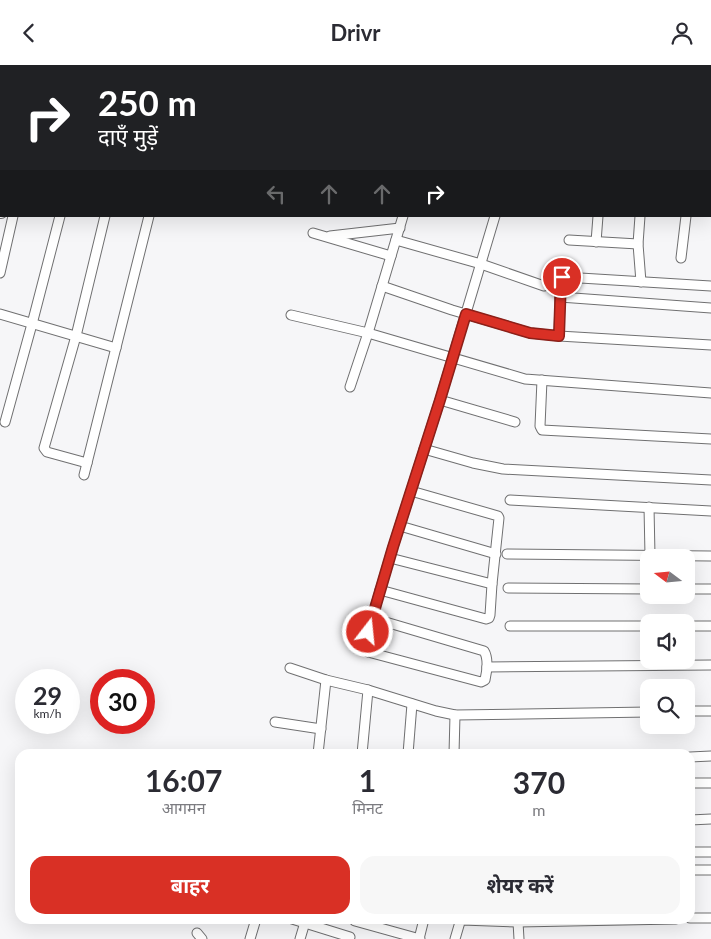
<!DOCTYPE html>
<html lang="hi">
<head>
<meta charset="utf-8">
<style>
	body { margin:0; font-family:Lato,"Noto Sans Devanagari",sans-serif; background:#f7f7f7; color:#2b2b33; height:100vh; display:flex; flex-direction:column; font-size:19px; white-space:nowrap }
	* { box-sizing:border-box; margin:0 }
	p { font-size:16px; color:#7c7c81 }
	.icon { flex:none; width:28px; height:28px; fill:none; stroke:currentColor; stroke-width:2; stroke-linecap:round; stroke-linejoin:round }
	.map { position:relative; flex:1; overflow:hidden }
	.panel { position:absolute; left:15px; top:684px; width:680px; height:175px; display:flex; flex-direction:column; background:#fff; border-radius:15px; box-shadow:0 5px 20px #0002 }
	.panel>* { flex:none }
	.guide { position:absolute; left:0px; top:0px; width:711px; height:152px; box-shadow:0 5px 20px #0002; background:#202124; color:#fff; overflow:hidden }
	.needle { width:32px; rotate:286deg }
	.tools { position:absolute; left:640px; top:484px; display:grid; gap:10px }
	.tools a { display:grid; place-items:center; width:55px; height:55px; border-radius:10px; background:#fff; box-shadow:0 5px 20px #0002; font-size:25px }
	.speed { position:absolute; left:15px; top:604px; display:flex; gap:10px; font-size:25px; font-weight:700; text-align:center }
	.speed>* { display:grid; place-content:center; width:65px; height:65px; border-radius:50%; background:#fff; box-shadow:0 5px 20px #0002; line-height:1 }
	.speed small { font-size:12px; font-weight:400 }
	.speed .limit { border:8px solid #d22; background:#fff; color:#111 }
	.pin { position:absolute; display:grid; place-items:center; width:42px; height:42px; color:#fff; margin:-21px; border:2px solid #fff; border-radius:50%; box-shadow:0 1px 5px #0007 }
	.me { position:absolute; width:55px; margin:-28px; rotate:16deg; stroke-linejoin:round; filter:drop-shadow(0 0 4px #0008) }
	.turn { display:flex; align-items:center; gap:18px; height:105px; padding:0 15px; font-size:22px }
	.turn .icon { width:65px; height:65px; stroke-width:2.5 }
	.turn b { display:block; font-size:35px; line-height:42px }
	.lanes { display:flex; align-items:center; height:48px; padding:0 15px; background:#0003; justify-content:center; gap:25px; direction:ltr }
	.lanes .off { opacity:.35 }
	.eta { display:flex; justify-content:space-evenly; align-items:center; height:85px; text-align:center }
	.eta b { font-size:30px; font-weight:700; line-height:35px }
	.button { display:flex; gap:10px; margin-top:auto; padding:10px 15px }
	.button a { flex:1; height:58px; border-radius:15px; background:#d93025; color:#fff; font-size:20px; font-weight:700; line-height:58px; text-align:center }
	.button a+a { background:#f7f7f7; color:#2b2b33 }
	header { display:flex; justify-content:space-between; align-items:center; height:65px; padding:0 15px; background:#fff; font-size:22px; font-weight:700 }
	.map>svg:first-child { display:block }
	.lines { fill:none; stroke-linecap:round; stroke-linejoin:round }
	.street-casing { stroke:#707071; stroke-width:11 }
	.secondary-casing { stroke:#707071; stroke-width:14 }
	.street { stroke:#fff; stroke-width:9 }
	.secondary { stroke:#fff; stroke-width:12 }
	.route-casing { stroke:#8d1f18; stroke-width:12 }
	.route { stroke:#d93025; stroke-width:9 }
</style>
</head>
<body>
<header><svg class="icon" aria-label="back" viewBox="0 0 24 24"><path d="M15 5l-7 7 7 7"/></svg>Drivr<svg class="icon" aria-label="person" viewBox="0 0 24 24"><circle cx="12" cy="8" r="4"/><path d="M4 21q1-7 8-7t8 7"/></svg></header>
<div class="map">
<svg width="711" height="874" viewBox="0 0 711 874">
	<rect width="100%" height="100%" fill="#f6f6f8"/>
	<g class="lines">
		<g class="street-casing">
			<g id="street">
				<polyline points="14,1 14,0"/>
				<polyline points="55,1 56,0"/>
				<polyline points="91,1 92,0"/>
				<polyline points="132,1 133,0"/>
				<polyline points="178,1 179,0"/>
				<polyline points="226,1 227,0"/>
				<polyline points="271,1 271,0"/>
				<polyline points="386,1 387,0"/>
				<polyline points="438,1 438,0"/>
				<polyline points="482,1 483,0"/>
				<polyline points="536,1 537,0"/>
				<polyline points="584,1 584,0"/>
				<polyline points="663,1 664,0"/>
				<polyline points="708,1 708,0"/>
				<polyline points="0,49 1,45"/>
				<polyline points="640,151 638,179 641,217"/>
				<polyline points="313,168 391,191"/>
				<polyline points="330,171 400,163"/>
				<polyline points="396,175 481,199 544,221"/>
				<polyline points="569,175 638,179"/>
				<polyline points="596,177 598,151"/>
				<polyline points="681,193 686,151"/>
				<polyline points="0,208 13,151"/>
				<polyline points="382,221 452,245 530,268 559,271 711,280"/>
				<polyline points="560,232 561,214 564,212 711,221"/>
				<polyline points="0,249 116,283"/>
				<polyline points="291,250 368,268 525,314 711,328"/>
				<polyline points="559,271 560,232 711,243"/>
				<polyline points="542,315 540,361 542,365 711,374"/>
				<polyline points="350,322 368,268 403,151"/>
				<polyline points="440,335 515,357"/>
				<polyline points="5,357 32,259 60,151"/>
				<polyline points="424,384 473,398 503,404 711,415"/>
				<polyline points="87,398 47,387 44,383 76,271 105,151"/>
				<polyline points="84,410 149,151"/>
				<polyline points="510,435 711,446"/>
				<polyline points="649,442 650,490"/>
				<polyline points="400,461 496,489"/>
				<polyline points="507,489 711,491"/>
				<polyline points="390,493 492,519"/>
				<polyline points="508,523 649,524"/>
				<polyline points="686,524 711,524"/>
				<polyline points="380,525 486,554 489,553 490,550 492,519 499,453 498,451 411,426"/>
				<path d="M 372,553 L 484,586 C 489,594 487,606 485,615 L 481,617 L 368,587 L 364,583 L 364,580 L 393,482 L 440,335 L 495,151"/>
				<polyline points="510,561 649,561"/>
				<polyline points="686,561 711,561"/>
				<polyline points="487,602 711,600"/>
				<polyline points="290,603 326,615 368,625 436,646 455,650 649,647"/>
				<polyline points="686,646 711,646"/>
				<polyline points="275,657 321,664"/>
				<polyline points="318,689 326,615"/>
				<polyline points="362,689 368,625"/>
				<polyline points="408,689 412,639"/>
				<polyline points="454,689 455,650"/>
				<polyline points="690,692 711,691"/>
				<polyline points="690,718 711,718"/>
				<polyline points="690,755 711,754"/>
				<polyline points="690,787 711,787"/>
				<polyline points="690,805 711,805"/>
				<polyline points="690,853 711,853"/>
				<polyline points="292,854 350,872 349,874"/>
				<polyline points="355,854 355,856 420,874"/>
				<polyline points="518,857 519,874"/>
				<polyline points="197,868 202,874"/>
				<polyline points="250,874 256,854"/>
				<polyline points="300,874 306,854"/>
				<polyline points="419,874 424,854"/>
				<polyline points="455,874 460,857 462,855 518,857 676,854"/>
			</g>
		</g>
		<g class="secondary-casing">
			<g id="secondary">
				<polyline points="710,89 711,89"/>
				<polyline points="0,147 1,147"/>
			</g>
		</g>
		<use href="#street" class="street"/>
		<use href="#secondary" class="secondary"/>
	</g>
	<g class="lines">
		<g class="route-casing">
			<polyline id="route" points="368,567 393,482 440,335 466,249 530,268 559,271 561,214 562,212"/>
		</g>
		<use href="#route" class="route"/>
	</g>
</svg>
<div class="tools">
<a><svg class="needle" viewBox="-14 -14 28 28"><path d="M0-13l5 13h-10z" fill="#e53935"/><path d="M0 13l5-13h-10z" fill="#7c7c81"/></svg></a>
<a><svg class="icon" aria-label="sound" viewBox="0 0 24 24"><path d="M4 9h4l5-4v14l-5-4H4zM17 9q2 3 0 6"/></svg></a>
<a><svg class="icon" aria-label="search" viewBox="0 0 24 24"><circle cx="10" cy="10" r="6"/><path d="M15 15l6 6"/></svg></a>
</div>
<div class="speed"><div>29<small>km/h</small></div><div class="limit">30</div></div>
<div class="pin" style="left:562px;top:212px;background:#d93025"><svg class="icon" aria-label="arrive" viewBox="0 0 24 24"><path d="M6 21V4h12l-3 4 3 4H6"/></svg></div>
<svg class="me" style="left:368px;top:567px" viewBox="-20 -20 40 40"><circle r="17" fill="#d93025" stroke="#fff" stroke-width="3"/><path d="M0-11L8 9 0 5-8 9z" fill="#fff"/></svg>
<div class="guide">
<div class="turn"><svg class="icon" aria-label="right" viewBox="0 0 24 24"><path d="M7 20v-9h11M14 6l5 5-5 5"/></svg><div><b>250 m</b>दाएँ मुड़ें</div></div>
<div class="lanes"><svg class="icon off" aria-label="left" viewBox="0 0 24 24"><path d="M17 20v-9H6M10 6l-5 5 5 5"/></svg><svg class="icon off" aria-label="ahead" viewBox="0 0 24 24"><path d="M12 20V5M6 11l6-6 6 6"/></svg><svg class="icon off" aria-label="ahead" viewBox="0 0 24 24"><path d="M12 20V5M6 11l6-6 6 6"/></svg><svg class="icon" aria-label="right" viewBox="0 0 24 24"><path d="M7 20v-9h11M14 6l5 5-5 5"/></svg></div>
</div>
<section class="panel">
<div class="eta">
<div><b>16:07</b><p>आगमन</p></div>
<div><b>1</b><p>मिनट</p></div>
<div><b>370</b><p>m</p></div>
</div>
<div class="button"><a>बाहर</a><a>शेयर करें</a></div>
</section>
</div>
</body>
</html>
